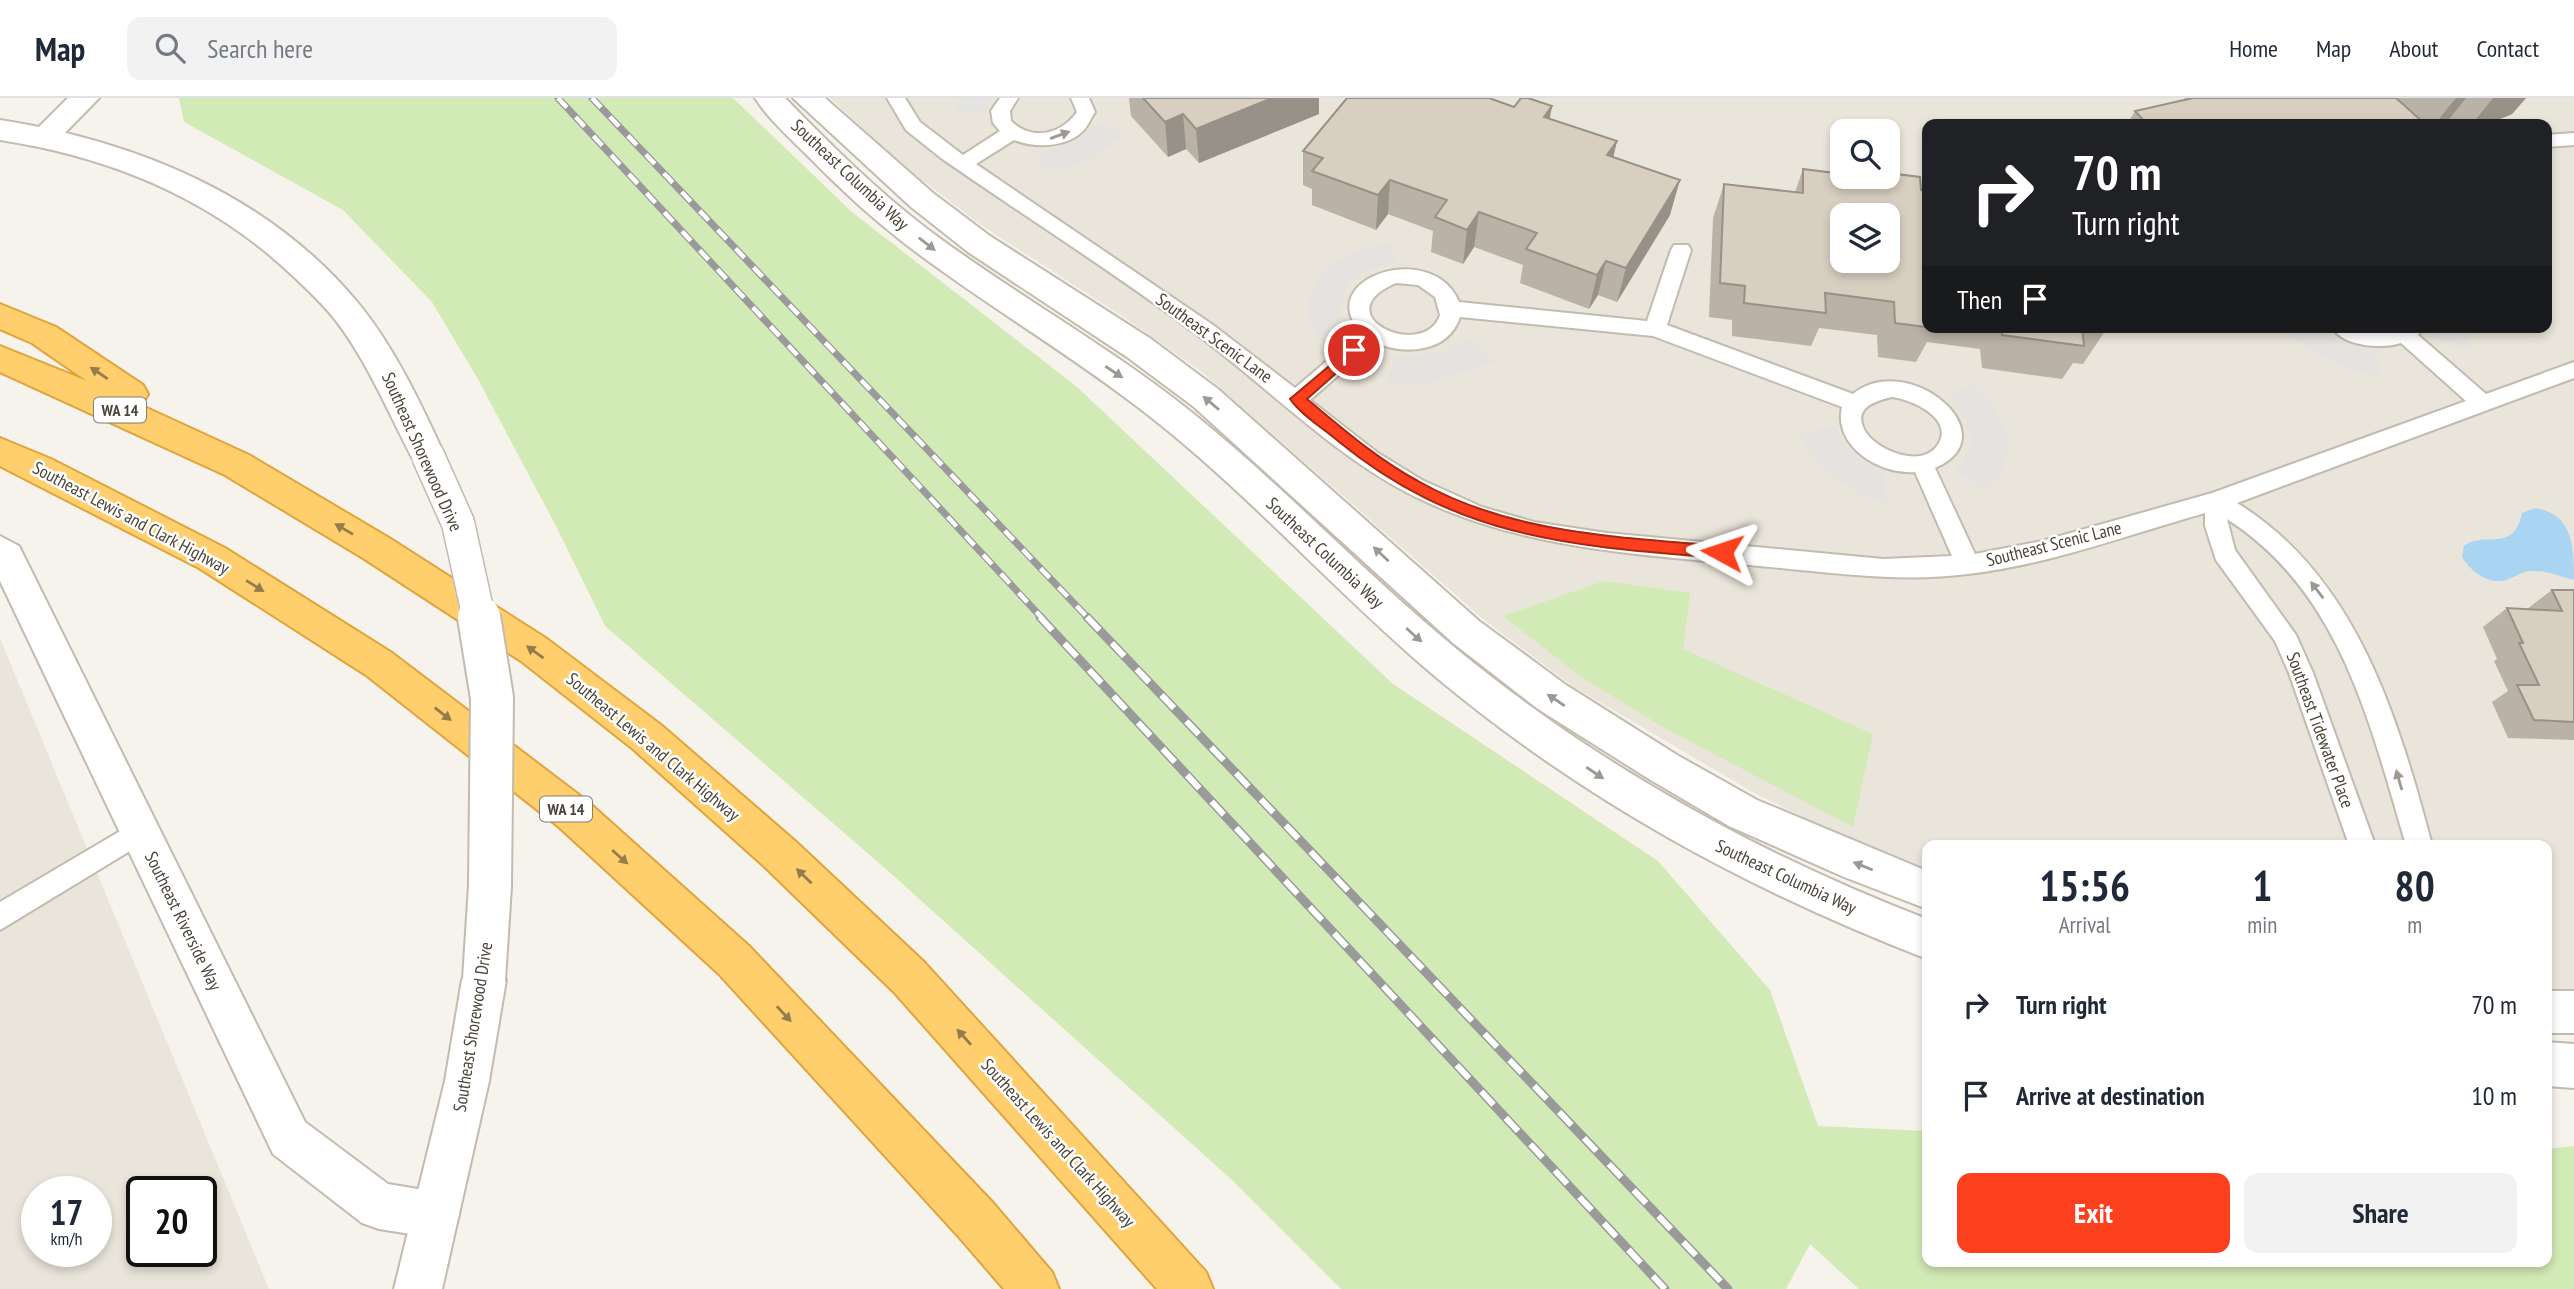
<!DOCTYPE html>
<html lang="en">
<head>
<meta charset="utf-8">
<style>
	body { margin:0; font-family:"PT Sans Narrow",sans-serif; background:#f2f2f3; color:#1f2937; height:100vh; display:flex; flex-direction:column; font-size:26px; white-space:nowrap }
	* { box-sizing:border-box; margin:0 }
	p { font-size:23px; color:#747a83 }
	.icon { flex:none; width:38px; height:38px; fill:none; stroke:currentColor; stroke-width:2; stroke-linecap:round; stroke-linejoin:round }
	.map { position:relative; flex:1; overflow:hidden }
	.drawer { position:absolute; left:1922px; top:742px; width:630px; height:427px; display:flex; flex-direction:column; background:#fff; border-radius:14px; box-shadow:0 4px 10px #0003 }
	.drawer>* { flex:none }
	.hud { position:absolute; left:1922px; top:21px; width:630px; height:214px; border-radius:14px; box-shadow:0 4px 10px #0003; background:#202124; color:#fff; overflow:hidden }
	.buttons { position:absolute; left:1830px; top:21px; display:grid; gap:14px }
	.buttons a { display:grid; place-items:center; width:70px; height:70px; border-radius:14px; background:#fff; box-shadow:0 4px 10px #0003; font-size:35px }
	.speed { position:absolute; left:21px; top:1078px; display:flex; gap:14px; font-size:35px; font-weight:700; text-align:center }
	.speed>* { display:grid; place-content:center; width:91px; height:91px; border-radius:50%; background:#fff; box-shadow:0 4px 10px #0003; line-height:1 }
	.speed small { font-size:18px; font-weight:400 }
	.speed .limit { border:4px solid #111; border-radius:10px; background:#fff; color:#111 }
	.pin { position:absolute; display:grid; place-items:center; width:60px; height:60px; color:#fff; margin:-30px; border:4px solid #fff; border-radius:50%; box-shadow:0 2px 7px #0007 }
	.me { position:absolute; width:77px; margin:-38px; rotate:275deg; stroke-linejoin:round; filter:drop-shadow(0 0 5px #0008) }
	.turn { display:flex; align-items:center; gap:24px; height:147px; padding:0 35px; font-size:32px }
	.turn .icon { width:91px; height:91px; stroke-width:2.5 }
	.turn b { display:block; font-size:49px; line-height:60px }
	.then { display:flex; align-items:center; height:66px; padding:0 35px; background:#0003; gap:14px; font-size:26px }
	.eta { display:flex; justify-content:space-evenly; align-items:center; height:119px; text-align:center }
	.eta b { font-size:42px; font-weight:800; line-height:49px }
	.button { display:flex; gap:14px; margin-top:auto; padding:14px 35px }
	.button a { flex:1; height:80px; border-radius:14px; background:#fc3f1d; color:#fff; font-size:28px; font-weight:800; line-height:80px; text-align:center }
	.button a+a { background:#f2f2f3; color:#1f2937 }
	ul { padding:0; list-style:none }
	li { display:flex; align-items:center; gap:21px; height:91px; padding:0 35px }
	li div { flex:1 }
	li b { display:block; font-size:26px }
	li em { font-style:normal }
	header { display:flex; align-items:center; gap:42px; box-sizing:border-box; height:98px; padding:0 35px; background:#fff; border-bottom:2px solid #e0e1e3 }
	header strong { font-size:33px }
	nav { display:flex; gap:38px; margin-inline-start:auto; font-size:24px }
	.search { width:490px; height:63px; background:#f2f2f3; display:flex; align-items:center; gap:18px; box-sizing:border-box; padding:0 24px; border-radius:14px; color:#747a83; font-size:26px }
	.map>svg:first-child { display:block }
	.residential { fill:#eae5da; fill-rule:evenodd }
	.green { fill:#d2eab5 }
	.parking { fill:#e5e3e0 }
	.water { fill:#a9d4f2 }
	.lines { fill:none; stroke-linecap:round; stroke-linejoin:round }
	.service-casing { stroke:#c2bbae; stroke-width:4 }
	.minor-casing { stroke:#c2bbae; stroke-width:4 }
	.tertiary-casing { stroke:#c2bbae; stroke-width:4 }
	.motorway-casing { stroke:#e0a43c; stroke-width:4 }
	.service { fill:#fff; fill-rule:evenodd }
	.minor { fill:#fff; fill-rule:evenodd }
	.tertiary { fill:#fff; fill-rule:evenodd }
	.motorway { fill:#ffcf6e; fill-rule:evenodd }
	.rail-far1-casing { stroke:#9a9a9a; stroke-width:7 }
	.rail-casing { stroke:#9a9a9a; stroke-width:9 }
	.rail-far1 { stroke:#fff; stroke-width:4.5; stroke-dasharray:13; stroke-linecap:butt }
	.rail { stroke:#fff; stroke-width:6; stroke-dasharray:18; stroke-linecap:butt }
	.tertiary-bridge-far1-casing { stroke:#c2bbae; stroke-width:35; stroke-linecap:butt }
	.tertiary-bridge-casing { stroke:#c2bbae; stroke-width:46; stroke-linecap:butt }
	.tertiary-bridge-far1 { stroke:#fff; stroke-width:32 }
	.tertiary-bridge { stroke:#fff; stroke-width:42 }
	.wall { fill:#bab2a6 }
	.shaded-wall { fill:#979187 }
	.building { fill:#d8cfc1; stroke:#979187; stroke-width:2; fill-rule:evenodd }
	.oneway { fill:#9c9892 }
	.oneway2 { fill:#937c4e }
	.route { fill:#fc3f1d; stroke:#a42913; stroke-width:2 }
	.labels { text-anchor:middle; stroke-width:5; stroke-linejoin:round; paint-order:stroke }
	.shield { fill:#fff; stroke:#817c74; stroke-width:2 }
	.shield-label { font-size:16px; font-weight:bold; fill:#4b4439 }
	.street-label { font-size:18px; fill:#4b4439; stroke:#fff }
</style>
</head>
<body>
<header>
<strong>Map</strong>
<div class="search"><svg class="icon" aria-label="search" viewBox="0 0 24 24"><circle cx="10" cy="10" r="6"/><path d="M15 15l6 6"/></svg>Search here</div>
<nav><a>Home</a><a>Map</a><a>About</a><a>Contact</a></nav>
</header>
<div class="map">
<svg width="2574" height="1191" viewBox="0 0 2574 1191">
	<rect width="100%" height="100%" fill="#f6f3ec"/>
	<g class="residential">
		<path d="M 830,0 L 2574,0 L 2574,892 L 2546,893 L 2546,747 L 1927,747 L 1927,772 L 1847,741 L 1754,695 L 1574,589 L 1483,521 L 1202,274 L 1128,222 L 981,127 L 904,68 ZM 1927,26 L 2546,26 L 2546,229 L 1927,229 ZM 1843,33 L 1888,33 L 1888,79 L 1843,79 ZM 1843,117 L 1888,117 L 1888,163 L 1843,163 Z"/>
		<path d="M 0,540 L 269,1191 L 0,1191 ZM 37,1094 L 96,1094 L 96,1153 L 37,1153 ZM 142,1094 L 201,1094 L 201,1153 L 142,1153 Z"/>
	</g>
	<g class="green">
		<polygon points="179,0 733,0 852,114 1077,289 1393,586 1658,763 1770,892 1818,1028 1927,1033 1927,1164 2546,1164 2546,1051 2574,1048 2574,1191 1859,1191 1810,1146 1786,1191 1341,1191 1232,1082 887,772 605,528 557,430 479,283 432,204 343,112 184,24"/>
		<polygon points="1604,483 1690,495 1683,551 1873,636 1853,729 1668,632 1581,579 1503,518"/>
	</g>
	<g class="parking">
		<polygon points="960,0 991,0 985,15 955,14"/>
		<polygon points="1096,26 1125,34 1099,57 1070,70 1042,72 1039,52 1061,49 1079,42"/>
		<polygon points="1391,143 1396,166 1365,173 1347,186 1341,209 1341,227 1316,241 1309,218 1309,196 1328,167 1350,155"/>
		<polygon points="2282,229 2316,229 2324,236 2351,247 2376,252 2380,279 2344,269 2308,251"/>
		<polygon points="2431,229 2470,229 2469,252 2430,239"/>
		<polygon points="1467,240 1495,264 1428,285 1386,285 1395,258 1439,255"/>
		<polygon points="1974,285 1992,304 2004,327 2009,347 2002,372 1985,391 1956,373 1972,346 1965,319 1949,301"/>
		<polygon points="1836,328 1847,351 1885,377 1887,405 1864,398 1832,379 1810,356 1800,336"/>
	</g>
	<path class="water" d="M 2535,410 C 2574,416 2574,451 2574,482 C 2559,478 2546,472 2530,473 C 2521,474 2517,478 2509,481 C 2491,489 2471,474 2462,459 L 2464,448 C 2485,432 2514,456 2522,415 Z"/>
	<g class="lines">
		<g class="service-casing">
			<g id="service">
				<path d="M 887,0 L 905,0 L 920,24 L 963,57 L 1000,33 L 993,25 L 991,13 L 1000,0 L 1018,0 L 1010,13 L 1011,23 C 1032,43 1061,37 1077,14 L 1071,0 L 1089,0 L 1095,14 C 1091,20 1088,28 1083,33 C 1066,50 1034,50 1014,42 L 976,66 L 1213,227 L 1295,290 L 1361,234 C 1312,181 1432,140 1459,204 L 1647,223 L 1671,152 L 1674,147 L 1688,147 L 1691,152 L 1667,227 L 1853,296 C 1908,251 2011,337 1935,370 L 1975,456 L 2042,443 L 2212,395 L 2466,303 L 2401,245 C 2382,251 2343,249 2332,229 L 2361,229 L 2379,233 L 2399,229 L 2424,229 L 2418,237 L 2486,296 L 2574,264 L 2574,280 L 2237,405 C 2356,478 2398,619 2432,747 L 2406,747 C 2370,626 2341,494 2227,421 L 2235,452 L 2296,537 L 2313,575 L 2375,747 L 2349,747 L 2289,575 L 2275,543 L 2216,462 L 2205,428 L 2205,415 C 2127,437 2048,467 1968,476 C 1899,485 1828,474 1759,468 C 1639,456 1516,452 1406,394 C 1333,356 1267,289 1200,239 C 1117,176 1027,120 941,60 L 906,32 ZM 1396,185 L 1418,187 L 1435,199 L 1440,217 C 1424,264 1322,217 1396,185 ZM 1460,219 L 1653,238 L 1842,309 C 1833,348 1879,377 1915,374 L 1952,458 L 1883,461 L 1607,435 L 1534,424 L 1482,409 L 1422,382 L 1378,355 L 1310,302 L 1376,245 C 1405,257 1448,255 1460,219 ZM 1892,299 C 1910,301 1953,319 1939,345 C 1924,372 1877,353 1865,333 C 1852,310 1875,303 1892,299 Z"/>
				<polygon points="2574,35 2574,47 2546,49 2546,37"/>
				<polygon points="139,722 148,726 152,734 148,742 0,832 0,804"/>
			</g>
		</g>
		<g class="minor-casing">
			<g id="minor">
				<polygon points="68,0 99,0 56,44 46,47 36,44 31,37"/>
				<polygon points="0,438 19,448 305,1024 388,1086 436,1094 453,1100 459,1117 453,1134 436,1140 379,1131 362,1125 273,1056 0,483"/>
			</g>
		</g>
		<g class="tertiary-casing">
			<g id="tertiary">
				<path d="M 755,0 L 785,0 C 830,46 875,91 926,130 C 1013,196 1110,248 1195,317 C 1289,393 1371,482 1465,558 C 1605,671 1760,757 1927,821 L 1927,861 C 1747,791 1586,704 1437,580 C 1336,495 1248,394 1143,313 C 1067,254 984,206 908,148 C 873,121 840,91 809,59 C 791,41 769,22 755,0 Z"/>
				<polygon points="793,0 825,0 933,95 990,138 1151,241 1218,291 1479,523 1566,587 1677,657 1757,702 1927,773 1927,811 1844,779 1729,728 1649,681 1538,611 1453,545 1194,309 1127,259 968,154 911,109"/>
				<path d="M 0,22 C 135,43 269,97 358,205 C 395,250 421,306 445,358 L 440,367 L 428,371 L 416,367 C 390,319 370,268 337,224 C 324,207 308,192 293,178 C 211,100 111,59 0,42 Z"/>
				<polygon points="484,861 499,867 506,882 489,983 442,1191 394,1191 445,983 462,882 469,867"/>
				<rect x="2546" y="893" width="28" height="42"/>
				<polygon points="2546,944 2574,946 2574,990 2546,988"/>
			</g>
		</g>
		<g class="motorway-casing">
			<g id="motorway">
				<polygon points="0,206 56,229 143,287 148,296 143,305 138,306 249,357 389,440 547,541 661,627 795,743 924,864 1206,1174 1213,1191 1157,1191 894,894 765,769 633,651 521,563 363,460 225,377 0,274 0,248 87,283 32,245 0,231"/>
				<polygon points="0,340 51,361 225,450 392,555 587,703 749,848 993,1105 1052,1174 1059,1191 1004,1191 959,1139 719,876 559,729 366,577 199,470 0,368"/>
			</g>
		</g>
		<use href="#service" class="service"/>
		<use href="#minor" class="minor"/>
		<use href="#tertiary" class="tertiary"/>
		<use href="#motorway" class="motorway"/>
		<g class="rail-far1-casing">
			<g id="rail-far1">
				<polyline points="558,0 1042,520"/>
				<polyline points="592,0 1088,520"/>
			</g>
		</g>
		<g class="rail-casing">
			<g id="rail">
				<polyline points="1040,519 1665,1191"/>
				<polyline points="1087,519 1728,1191"/>
			</g>
		</g>
		<use href="#rail-far1" class="rail-far1"/>
		<use href="#rail" class="rail"/>
		<g class="tertiary-bridge-far1-casing">
			<polyline id="tertiary-bridge-far1" points="428,358 458,425 479,520"/>
		</g>
		<g class="tertiary-bridge-casing">
			<polyline id="tertiary-bridge" points="479,519 492,600 490,788 484,882"/>
		</g>
		<use href="#tertiary-bridge-far1" class="tertiary-bridge-far1"/>
		<use href="#tertiary-bridge" class="tertiary-bridge"/>
	</g>
	<g class="wall">
		<polygon points="1129,0 1319,0 1319,16 1199,65 1186,51 1168,59 1131,18"/>
		<polygon points="2185,0 2526,0 2512,16 2488,26 2448,26 2446,25 2443,26 2127,26 2135,13 2184,2"/>
		<polygon points="1552,8 1550,20 1617,43 1613,59 1670,117 1617,204 1598,197 1589,211 1520,185 1523,167 1474,149 1463,166 1431,154 1433,133 1388,116 1376,132 1312,107 1312,91 1303,87 1303,53 1514,9"/>
		<polygon points="1803,71 1835,82 1879,87 1883,79 1888,79 1927,229 2104,229 2105,233 2083,266 2073,265 2062,281 1982,270 1980,251 1927,244 1916,264 1878,259 1877,237 1819,230 1811,248 1732,238 1732,222 1709,219 1713,120 1724,86 1795,94"/>
		<polygon points="2552,492 2574,492 2574,642 2508,640 2492,604 2508,593 2494,563 2497,561 2483,529 2507,510 2527,511"/>
	</g>
	<g class="shaded-wall">
		<polygon points="1272,0 1319,0 1319,16 1199,65 1196,31"/>
		<polygon points="2456,0 2466,0 2446,25 2443,26 2435,26"/>
		<polygon points="2493,0 2526,0 2512,16 2488,26 2472,26"/>
		<polygon points="1552,8 1545,43 1544,19"/>
		<polygon points="1183,16 1186,51 1168,59 1165,24"/>
		<polygon points="1617,43 1609,78 1607,57"/>
		<polygon points="1390,82 1388,116 1376,132 1378,97"/>
		<polygon points="1680,82 1670,117 1617,204 1626,170"/>
		<polygon points="1479,114 1474,149 1463,166 1467,132"/>
		<polygon points="1606,163 1598,197 1589,211 1597,177"/>
	</g>
	<g class="building">
		<polygon points="1143,0 1272,0 1196,31 1183,16 1165,24"/>
		<polygon points="1347,0 1489,0 1514,9 1521,0 1528,0 1552,8 1544,19 1617,43 1607,57 1680,82 1626,170 1606,163 1597,177 1526,151 1537,135 1479,114 1467,132 1435,119 1447,102 1390,82 1378,97 1312,73 1323,60 1303,53"/>
		<polygon points="2193,0 2396,0 2425,26 2147,26 2135,13"/>
		<path d="M 1803,71 L 1835,75 L 1835,82 L 1886,88 L 1885,79 L 1888,79 L 1888,75 L 1920,79 L 1921,92 L 1927,93 L 1927,229 L 1934,229 L 1934,230 L 1895,225 L 1894,204 L 1825,195 L 1826,215 L 1744,205 L 1745,188 L 1720,185 L 1724,86 L 1803,95 ZM 1843,117 L 1888,117 L 1888,163 L 1843,163 Z"/>
		<polygon points="2001,229 2104,229 2105,233 2082,230 2084,248 2002,237"/>
		<polygon points="2552,492 2574,492 2574,624 2534,622 2517,587 2539,587 2519,545 2523,545 2507,510 2562,513"/>
	</g>
	<defs><path id="oneway-solid" d="M-6-.8H1V-3.2L6.5 0L1 3.2V.8H-6Z" transform="scale(1.75)"/></defs>
	<g class="oneway">
		<use href="#oneway-solid" transform="translate(1060 37) rotate(-20)"/>
		<use href="#oneway-solid" transform="translate(927 146) rotate(38)"/>
		<use href="#oneway-solid" transform="translate(1114 274) rotate(34)"/>
		<use href="#oneway-solid" transform="translate(1211 305) rotate(-140)"/>
		<use href="#oneway-solid" transform="translate(1381 456) rotate(-137)"/>
		<use href="#oneway-solid" transform="translate(2317 492) rotate(-127)"/>
		<use href="#oneway-solid" transform="translate(1414 537) rotate(42)"/>
		<use href="#oneway-solid" transform="translate(1556 602) rotate(-146)"/>
		<use href="#oneway-solid" transform="translate(1595 675) rotate(34)"/>
		<use href="#oneway-solid" transform="translate(2399 682) rotate(-106)"/>
		<use href="#oneway-solid" transform="translate(1863 768) rotate(-158)"/>
	</g>
	<g class="oneway2">
		<use href="#oneway-solid" transform="translate(99 275) rotate(-146)"/>
		<use href="#oneway-solid" transform="translate(344 431) rotate(-149)"/>
		<use href="#oneway-solid" transform="translate(255 488) rotate(32)"/>
		<use href="#oneway-solid" transform="translate(535 554) rotate(-144)"/>
		<use href="#oneway-solid" transform="translate(443 616) rotate(38)"/>
		<use href="#oneway-solid" transform="translate(620 759) rotate(42)"/>
		<use href="#oneway-solid" transform="translate(804 778) rotate(-136)"/>
		<use href="#oneway-solid" transform="translate(784 916) rotate(47)"/>
		<use href="#oneway-solid" transform="translate(964 939) rotate(-132)"/>
	</g>
	<path class="route" d="M 1354,247 L 1359,248 L 1359,255 L 1307,301 C 1342,330 1377,361 1418,383 C 1511,436 1618,439 1722,448 L 1727,450 L 1729,454 L 1727,459 L 1722,460 C 1573,448 1459,442 1338,343 C 1323,330 1301,317 1290,301 Z"/>
	<g class="labels">
		<g class="shield">
			<rect x="94" y="299.5" width="52" height="25" rx="5"/>
			<rect x="540" y="698.5" width="52" height="25" rx="5"/>
		</g>
		<g class="shield-label">
			<text x="120" y="318">WA 14</text>
			<text x="566" y="717">WA 14</text>
		</g>
		<g class="street-label">
			<text transform="translate(850 77) rotate(43)" y="6">Southeast Columbia Way</text>
			<text transform="translate(1214 240) rotate(36)" y="6">Southeast Scenic Lane</text>
			<text transform="translate(422 354) rotate(66)" y="6">Southeast Shorewood Drive</text>
			<text transform="translate(131 420) rotate(28)" y="6">Southeast Lewis and Clark Highway</text>
			<text transform="translate(2054 446) rotate(-14)" y="6">Southeast Scenic Lane</text>
			<text transform="translate(1325 455) rotate(43)" y="6">Southeast Columbia Way</text>
			<text transform="translate(2320 632) rotate(70)" y="6">Southeast Tidewater Place</text>
			<text transform="translate(653 649) rotate(40)" y="6">Southeast Lewis and Clark Highway</text>
			<text transform="translate(1786 779) rotate(25)" y="6">Southeast Columbia Way</text>
			<text transform="translate(183 823) rotate(64)" y="6">Southeast Riverside Way</text>
			<text transform="translate(473 929) rotate(-81)" y="6">Southeast Shorewood Drive</text>
			<text transform="translate(1058 1045) rotate(48)" y="6">Southeast Lewis and Clark Highway</text>
		</g>
	</g>
</svg>
<div class="buttons">
<a><svg class="icon" aria-label="search" viewBox="0 0 24 24"><circle cx="10" cy="10" r="6"/><path d="M15 15l6 6"/></svg></a>
<a><svg class="icon" aria-label="layers" viewBox="0 0 24 24"><path d="M12 4l9 5-9 5-9-5zM3 14l9 5 9-5"/></svg></a>
</div>
<div class="speed"><div>17<small>km/h</small></div><div class="limit">20</div></div>
<div class="pin" style="left:1354px;top:252px;background:#d93025"><svg class="icon" aria-label="arrive" viewBox="0 0 24 24"><path d="M6 21V4h12l-3 4 3 4H6"/></svg></div>
<svg class="me" style="left:1722px;top:454px" viewBox="-20 -20 40 40"><path d="M0-17L14 15 0 8-14 15z" fill="#fc3f1d" stroke="#fff" stroke-width="4"/></svg>
<div class="hud">
<div class="turn"><svg class="icon" aria-label="right" viewBox="0 0 24 24"><path d="M7 20v-9h11M14 6l5 5-5 5"/></svg><div><b>70 m</b>Turn right</div></div>
<div class="then">Then<svg class="icon" aria-label="arrive" viewBox="0 0 24 24"><path d="M6 21V4h12l-3 4 3 4H6"/></svg></div>
</div>
<section class="drawer">
<div class="eta">
<div><b>15:56</b><p>Arrival</p></div>
<div><b>1</b><p>min</p></div>
<div><b>80</b><p>m</p></div>
</div>
<ul>
<li><svg class="icon" aria-label="right" viewBox="0 0 24 24"><path d="M7 20v-9h11M14 6l5 5-5 5"/></svg><div><b>Turn right</b></div><em>70 m</em></li>
<li><svg class="icon" aria-label="arrive" viewBox="0 0 24 24"><path d="M6 21V4h12l-3 4 3 4H6"/></svg><div><b>Arrive at destination</b></div><em>10 m</em></li>
</ul>
<div class="button"><a>Exit</a><a>Share</a></div>
</section>
</div>
</body>
</html>
